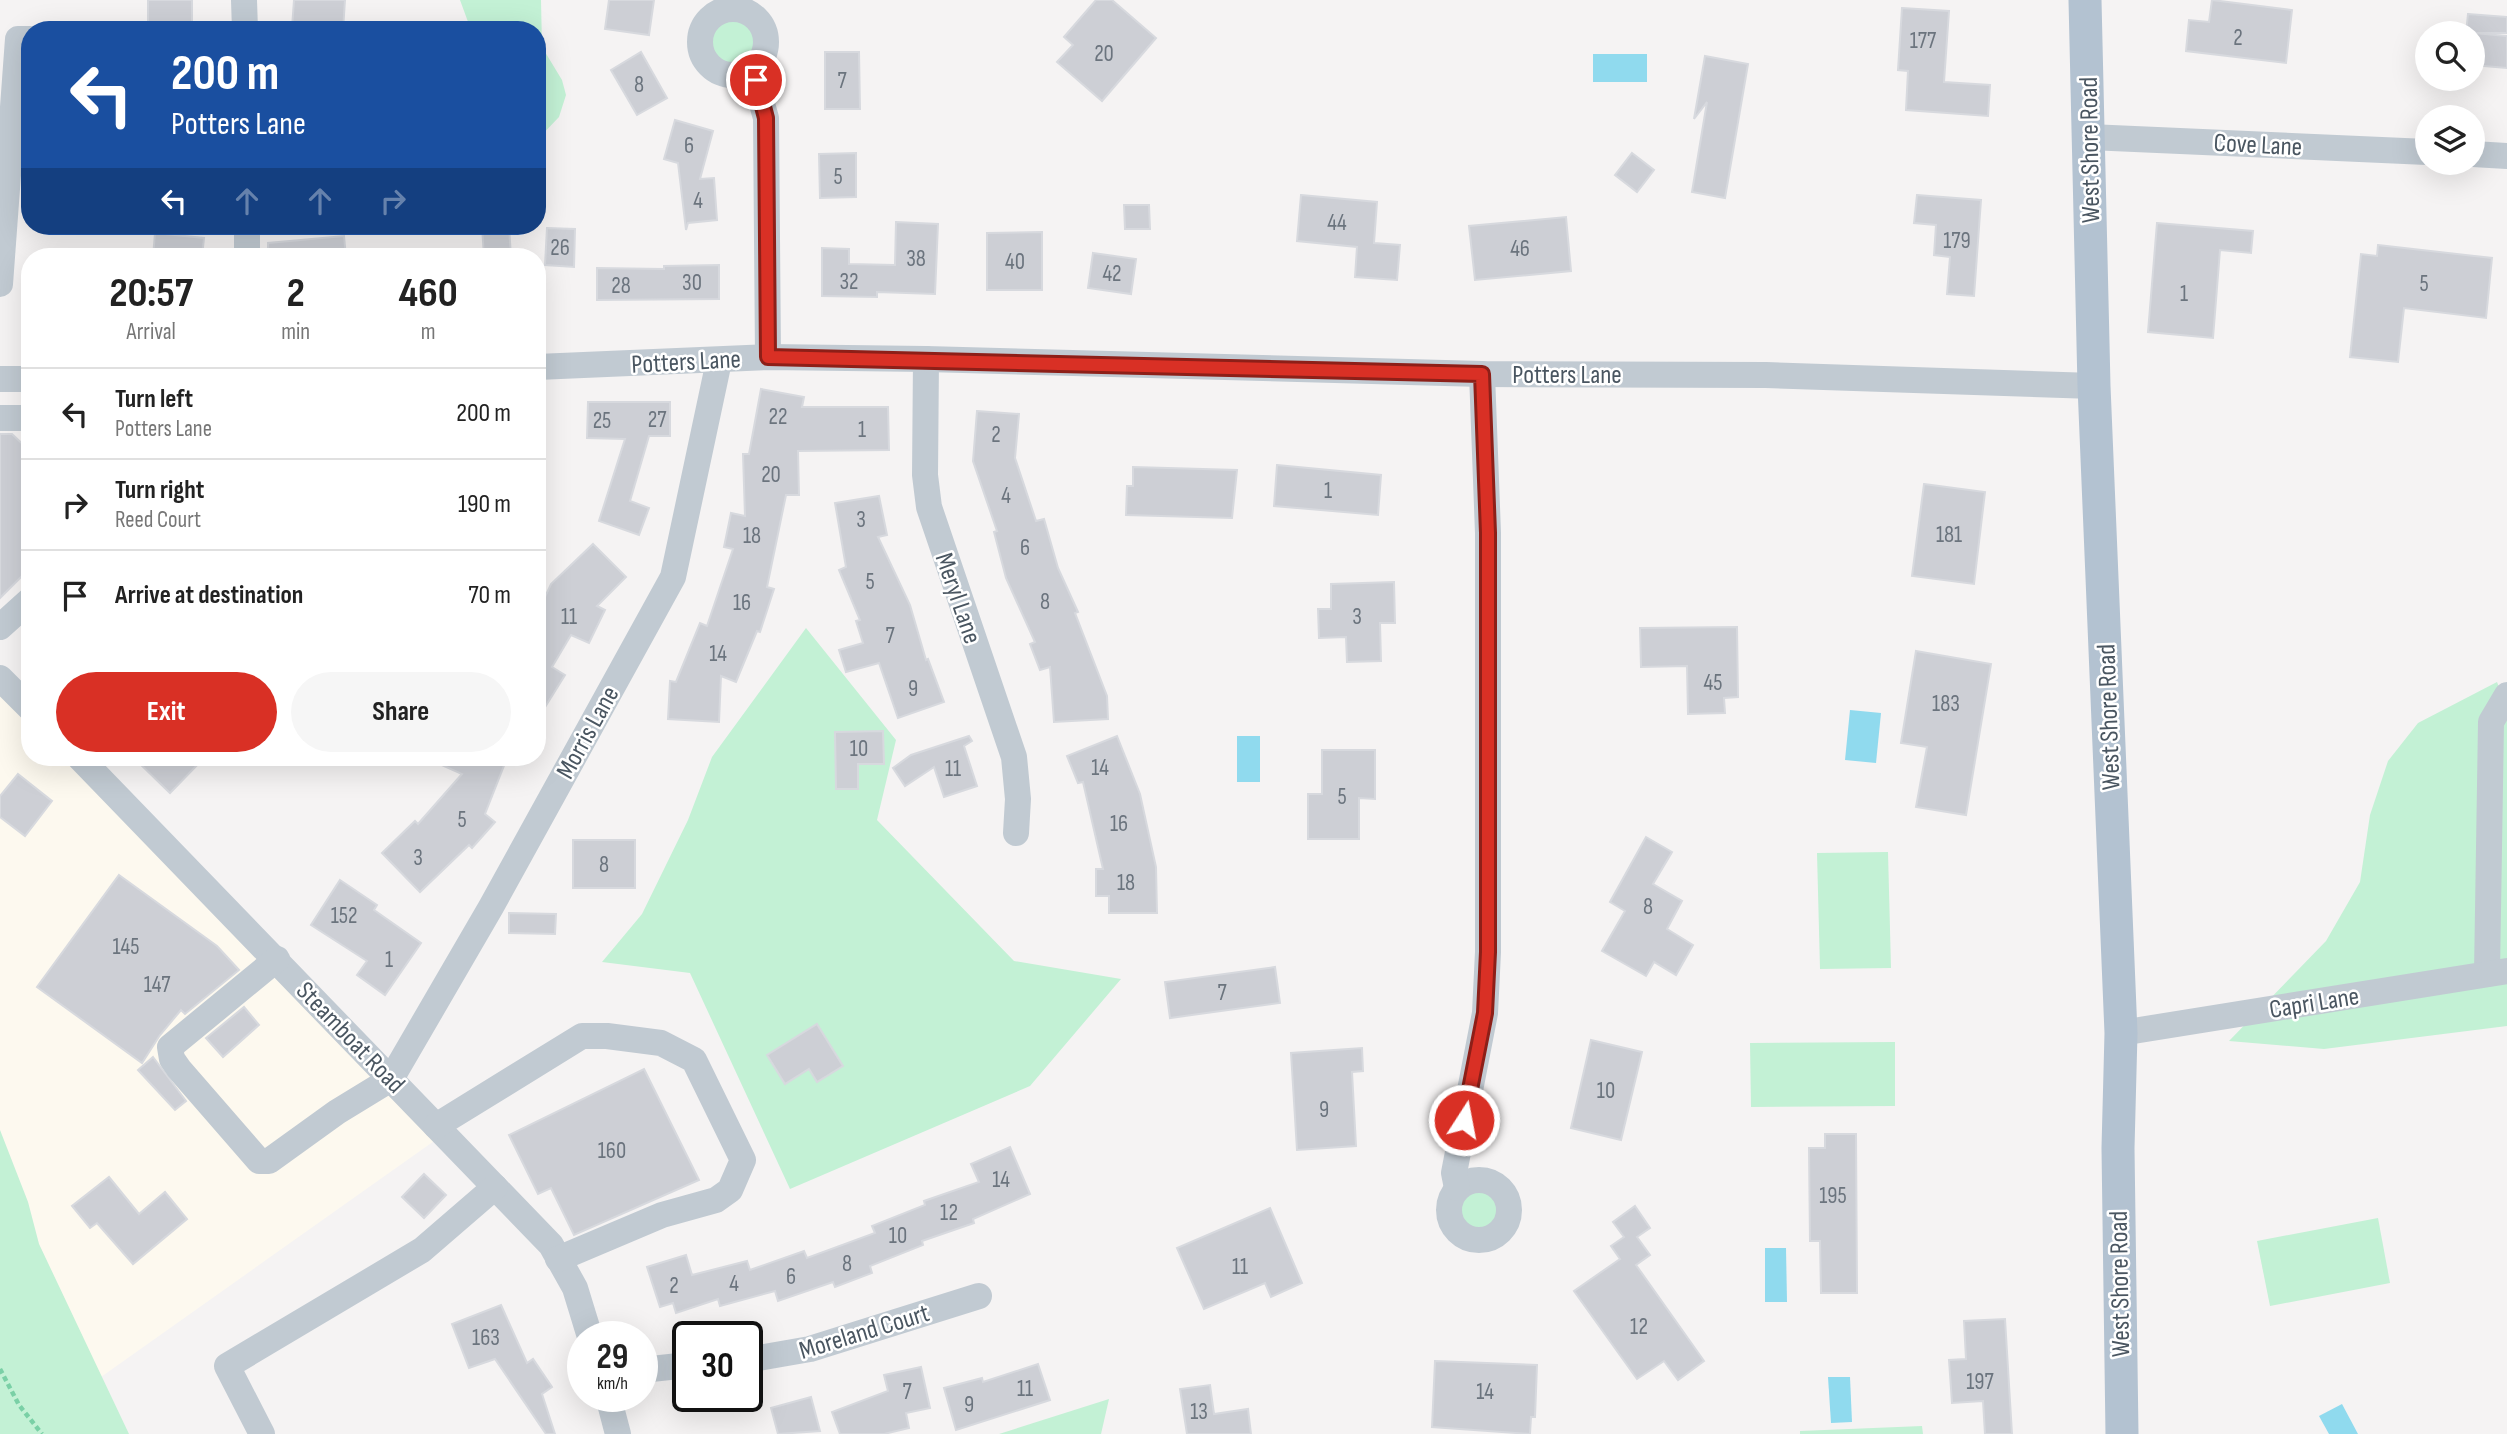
<!DOCTYPE html>
<html lang="en">
<head>
<meta charset="utf-8">
<style>
	body { margin:0; font-family:"Sofia Sans Condensed",sans-serif; background:#f6f6f6; color:#222; height:100vh; display:flex; flex-direction:column; font-size:26px; white-space:nowrap }
	* { box-sizing:border-box; margin:0 }
	p { font-size:23px; color:#767676 }
	.icon { flex:none; width:38px; height:38px; fill:none; stroke:currentColor; stroke-width:2; stroke-linecap:round; stroke-linejoin:round }
	.map { position:relative; flex:1; overflow:hidden }
	.sheet { position:absolute; left:21px; top:248px; width:525px; height:518px; display:flex; flex-direction:column; background:#fff; border-radius:28px; box-shadow:0 7px 28px #0002 }
	.sheet>* { flex:none }
	.hud { position:absolute; left:21px; top:21px; width:525px; height:214px; border-radius:28px; box-shadow:0 7px 28px #0002; background:#1a4fa0; color:#fff; overflow:hidden }
	.buttons { position:absolute; left:2415px; top:21px; display:grid; gap:14px }
	.buttons a { display:grid; place-items:center; width:70px; height:70px; border-radius:50%; background:#fff; box-shadow:0 7px 28px #0002; font-size:35px }
	.speed { position:absolute; left:567px; top:1321px; display:flex; gap:14px; font-size:35px; font-weight:700; text-align:center }
	.speed>* { display:grid; place-content:center; width:91px; height:91px; border-radius:50%; background:#fff; box-shadow:0 7px 28px #0002; line-height:1 }
	.speed small { font-size:18px; font-weight:400 }
	.speed .limit { border:4px solid #111; border-radius:10px; background:#fff; color:#111 }
	.pin { position:absolute; display:grid; place-items:center; width:60px; height:60px; color:#fff; margin:-30px; border:4px solid #fff; border-radius:50%; box-shadow:0 2px 7px #0007 }
	.me { position:absolute; width:77px; margin:-38px; rotate:11deg; stroke-linejoin:round; filter:drop-shadow(0 0 5px #0008) }
	.turn { display:flex; align-items:center; gap:24px; height:147px; padding:0 35px; font-size:32px }
	.turn .icon { width:91px; height:91px; stroke-width:2.5 }
	.turn b { display:block; font-size:49px; line-height:60px }
	.lanes { display:flex; align-items:center; height:66px; padding:0 35px; background:#0003; justify-content:center; gap:35px; direction:ltr }
	.lanes .off { opacity:.35 }
	.eta { display:flex; justify-content:space-evenly; align-items:center; height:119px; text-align:center }
	.eta b { font-size:42px; font-weight:700; line-height:49px }
	.button { display:flex; gap:14px; margin-top:auto; padding:14px 35px }
	.button a { flex:1; height:80px; border-radius:42px; background:#d93025; color:#fff; font-size:28px; font-weight:700; line-height:80px; text-align:center }
	.button a+a { background:#f6f6f6; color:#222 }
	ul { padding:0; list-style:none }
	li { display:flex; align-items:center; gap:21px; height:91px; padding:0 35px; border-top:2px solid #e0e0e0 }
	li div { flex:1 }
	li b { display:block; font-size:26px }
	li em { font-style:normal }
	.map>svg:first-child { display:block }
	.commercial { fill:#fdf9ef }
	.green { fill:#c3f1d5 }
	.water { fill:#90daee }
	.building { fill:#cdcfd5; stroke:#d7d9de; stroke-width:2 }
	.lines { fill:none; stroke-linecap:round; stroke-linejoin:round }
	.path { stroke:#7ad0a6; stroke-width:4.5; stroke-dasharray:5 3.5; stroke-linecap:butt }
	.minor { stroke:#c1cad2; stroke-width:26 }
	.major { stroke:#b3c2d1; stroke-width:33 }
	.route-casing { stroke:#8d1f18; stroke-width:18 }
	.route { stroke:#d93025; stroke-width:12 }
	.labels { text-anchor:middle; stroke-width:5; stroke-linejoin:round; paint-order:stroke }
	.number-label { font-size:23px; fill:#6b747e }
	.street-label { font-size:26px; fill:#4a5661; stroke:#fff }
</style>
</head>
<body>
<div class="map">
<svg width="2507" height="1434" viewBox="0 0 2507 1434">
	<rect width="100%" height="100%" fill="#f5f3f3"/>
	<polygon class="commercial" points="0,678 30,708 30,758 80,758 444,1134 101,1377 39,1244 28,1202 0,1130"/>
	<g class="green">
		<polygon points="460,0 541,0 542,47 562,80 566,95 559,117 537,140 537,30 471,30"/>
		<circle cx="733" cy="41" r="23"/>
		<polygon points="806,628 896,740 877,820 1014,961 1121,979 1030,1086 790,1189 690,973 602,962 642,914 688,820 712,757"/>
		<polygon points="2497,682 2507,707 2507,1026 2324,1049 2229,1041 2326,941 2360,882 2370,815 2388,761 2418,723"/>
		<polygon points="1888,852 1891,968 1820,969 1817,853"/>
		<polygon points="1895,1042 1895,1106 1751,1107 1750,1043"/>
		<polygon points="0,1130 28,1202 39,1244 129,1434 0,1434"/>
		<circle cx="1478" cy="1209" r="23"/>
		<polygon points="2378,1218 2390,1283 2270,1306 2257,1241"/>
		<polygon points="1109,1399 1101,1434 999,1434"/>
		<polygon points="1922,1426 1923,1434 1800,1434 1800,1431"/>
	</g>
	<g class="water">
		<rect x="1593" y="54" width="54" height="28"/>
		<polygon points="1850,710 1881,713 1876,763 1845,760"/>
		<rect x="1237" y="736" width="23" height="46"/>
		<polygon points="1765,1248 1786,1248 1787,1302 1765,1302"/>
		<polygon points="1828,1377 1850,1377 1852,1422 1831,1423"/>
		<polygon points="2342,1404 2358,1434 2329,1434 2319,1416"/>
	</g>
	<g class="building">
		<polygon points="148,0 192,0 192,28 148,27"/>
		<polygon points="294,0 345,0 343,30 292,28"/>
		<polygon points="609,0 654,0 649,35 605,29"/>
		<polygon points="1096,0 1112,0 1156,38 1102,101 1057,62 1073,45 1064,37"/>
		<polygon points="2212,0 2292,10 2286,63 2186,51 2189,20 2209,22"/>
		<polygon points="1902,8 1949,11 1944,82 1990,85 1988,116 1906,110 1908,71 1898,70"/>
		<polygon points="2468,14 2507,17 2507,33 2474,33 2507,36 2507,68 2473,65 2473,33 2466,33"/>
		<polygon points="641,52 667,98 637,115 611,70"/>
		<polygon points="825,52 859,52 860,109 825,109"/>
		<polygon points="1705,56 1748,64 1725,198 1692,192 1707,102 1694,119"/>
		<polygon points="675,120 713,131 700,179 714,178 717,220 688,223 686,230 678,163 664,159"/>
		<polygon points="856,153 856,197 820,198 819,154"/>
		<polygon points="1632,153 1654,170 1637,192 1615,175"/>
		<polygon points="1301,195 1377,202 1374,243 1400,245 1397,280 1355,277 1357,247 1297,241"/>
		<polygon points="1917,195 1981,200 1974,296 1947,294 1950,257 1934,255 1936,225 1914,223"/>
		<polygon points="1124,205 1149,205 1150,229 1125,229"/>
		<polygon points="1566,217 1571,271 1475,280 1469,226"/>
		<polygon points="896,222 938,224 935,294 877,292 877,297 822,296 822,248 849,249 849,264 895,265"/>
		<polygon points="2157,223 2253,231 2251,253 2220,250 2213,338 2148,332"/>
		<polygon points="482,226 509,226 511,257 484,257"/>
		<polygon points="547,228 575,229 574,267 545,265"/>
		<polygon points="1042,232 1042,290 987,290 987,233"/>
		<polygon points="155,233 204,238 202,257 153,257"/>
		<polygon points="344,236 346,257 268,257 268,243"/>
		<polygon points="2378,245 2492,258 2486,318 2404,308 2398,362 2350,357 2361,254 2377,256"/>
		<polygon points="1093,253 1136,259 1131,294 1088,288"/>
		<polygon points="719,265 719,299 597,300 597,268 664,269 664,266"/>
		<polygon points="761,389 804,397 802,407 888,407 889,450 798,451 799,495 786,495 767,587 774,589 760,632 757,631 736,682 721,676 719,722 668,719 670,681 676,682 700,623 707,626 733,549 724,547 731,513 745,516 743,454 749,454"/>
		<polygon points="588,402 670,402 670,436 649,436 630,501 649,508 639,535 599,521 625,439 587,438"/>
		<polygon points="977,411 1019,414 1015,458 1036,521 1044,519 1058,568 1078,612 1075,613 1107,696 1108,719 1054,722 1050,667 1040,670 1030,644 1035,642 1006,578 994,532 997,531 973,461"/>
		<polygon points="0,434 12,434 30,451 30,568 0,598"/>
		<polygon points="1277,465 1381,475 1378,515 1274,506"/>
		<polygon points="1133,467 1237,470 1232,518 1126,515 1127,486 1133,486"/>
		<polygon points="1924,484 1985,492 1974,584 1912,576"/>
		<polygon points="879,496 887,535 878,537 910,605 926,660 928,659 944,702 898,718 879,663 846,672 839,650 863,643 856,621 860,620 839,570 846,567 835,503"/>
		<polygon points="593,544 626,577 597,606 605,610 589,643 571,635 552,667 565,675 537,720 537,614 551,584"/>
		<polygon points="1394,582 1395,623 1380,623 1381,661 1347,662 1346,637 1319,638 1318,609 1331,609 1331,584"/>
		<polygon points="1737,627 1738,697 1724,698 1725,713 1688,714 1687,666 1641,667 1640,628"/>
		<polygon points="1916,651 1991,664 1966,815 1916,807 1927,747 1901,743"/>
		<polygon points="883,731 884,764 858,764 858,789 836,789 835,732"/>
		<polygon points="969,736 972,741 964,746 977,786 944,797 934,767 905,786 893,768 911,755"/>
		<polygon points="1117,736 1140,794 1156,867 1157,913 1109,913 1109,896 1096,896 1096,869 1103,869 1083,782 1078,783 1067,756"/>
		<polygon points="1322,750 1375,750 1375,799 1359,798 1359,839 1308,839 1308,794 1322,794"/>
		<polygon points="134,758 204,758 170,793"/>
		<polygon points="426,758 507,758 485,814 495,822 472,848 469,845 420,892 382,853 415,821 418,824 462,774"/>
		<polygon points="18,774 52,801 25,836 0,817 0,796"/>
		<polygon points="1646,837 1672,852 1653,884 1682,901 1667,929 1693,945 1676,975 1654,962 1646,976 1602,951 1625,911 1610,902"/>
		<rect x="573" y="840" width="62" height="48"/>
		<polygon points="119,875 217,946 239,970 185,1014 181,1010 160,1035 142,1063 37,987"/>
		<polygon points="340,880 377,905 374,910 421,943 385,995 357,975 367,961 311,925"/>
		<polygon points="509,913 556,914 555,934 509,933"/>
		<polygon points="1275,967 1280,1003 1170,1018 1165,982"/>
		<polygon points="244,1007 259,1025 223,1057 206,1038"/>
		<polygon points="817,1024 843,1066 817,1082 809,1069 785,1084 767,1055"/>
		<polygon points="1591,1040 1642,1052 1621,1140 1571,1128"/>
		<polygon points="1362,1048 1363,1071 1352,1072 1356,1146 1297,1150 1291,1053"/>
		<polygon points="153,1057 186,1101 175,1110 138,1070"/>
		<polygon points="644,1069 699,1180 574,1235 551,1188 538,1194 509,1135"/>
		<polygon points="1825,1134 1856,1134 1857,1293 1821,1293 1820,1241 1810,1241 1809,1148 1825,1148"/>
		<polygon points="1010,1147 1030,1194 973,1219 974,1223 922,1241 923,1245 870,1266 872,1273 835,1287 833,1282 778,1301 775,1291 720,1306 718,1299 676,1313 673,1303 660,1307 647,1267 686,1255 692,1275 747,1261 750,1270 804,1251 807,1258 875,1233 872,1226 925,1205 924,1201 979,1182 971,1164"/>
		<polygon points="424,1174 446,1195 424,1218 402,1197"/>
		<polygon points="109,1177 139,1214 165,1192 187,1219 133,1264 97,1223 90,1228 72,1206"/>
		<polygon points="1635,1206 1650,1228 1637,1237 1650,1255 1636,1265 1704,1361 1678,1380 1664,1361 1637,1379 1574,1291 1620,1259 1611,1246 1624,1237 1613,1222"/>
		<polygon points="1270,1208 1302,1283 1271,1297 1265,1283 1204,1309 1177,1248"/>
		<polygon points="501,1305 527,1363 533,1359 552,1387 542,1394 555,1434 546,1434 495,1359 469,1368 452,1324"/>
		<polygon points="2005,1319 2012,1434 1985,1434 1983,1401 1952,1403 1949,1360 1966,1359 1964,1321"/>
		<polygon points="1435,1361 1537,1365 1535,1417 1531,1417 1530,1434 1432,1427"/>
		<polygon points="1038,1364 1050,1400 956,1430 944,1388 982,1378 983,1382"/>
		<polygon points="921,1367 930,1408 906,1413 909,1428 884,1434 840,1434 832,1412 888,1391 884,1375"/>
		<polygon points="1210,1385 1214,1414 1248,1409 1251,1434 1187,1434 1180,1389"/>
		<polygon points="811,1397 820,1431 778,1434 771,1408"/>
	</g>
	<g class="lines">
		<polyline class="path" points="0,1369 19,1405 42,1434"/>
		<g class="minor">
			<polyline points="244,0 245,30"/>
			<circle cx="733" cy="42" r="33"/>
			<polyline points="752,69 766,118 768,357"/>
			<polyline points="2089,137 2427,152"/>
			<polyline points="2473,154 2507,156"/>
			<polyline points="247,226 247,257"/>
			<polyline points="0,284 18,39 30,39"/>
			<polyline points="926,359 925,475 929,507 1014,757 1018,799 1016,833"/>
			<polyline points="537,367 768,357 926,359 1482,374 1766,375 2094,386"/>
			<polyline points="0,379 30,379"/>
			<polyline points="0,418 30,418"/>
			<polyline points="0,627 30,600"/>
			<polyline points="0,678 30,708"/>
			<polyline points="80,758 551,1245 575,1288 590,1337"/>
			<polyline points="277,959 170,1047 172,1059 179,1069 259,1161 269,1161 337,1112 391,1079 491,907 673,577 719,361"/>
			<polyline points="2487,974 2491,722 2507,695"/>
			<polyline points="2121,1033 2507,971"/>
			<polyline points="436,1126 582,1036 607,1036 661,1043 694,1060 743,1160 730,1190 716,1200 662,1215 558,1259"/>
			<circle cx="1479" cy="1210" r="30"/>
			<polyline points="1457,1188 1454,1173 1485,1013 1488,952 1488,533 1482,374"/>
			<polyline points="747,1360 810,1349 979,1296"/>
			<polyline points="642,1370 688,1365"/>
			<polyline points="608,1396 618,1434"/>
			<polyline points="262,1434 227,1366 422,1250 495,1187"/>
		</g>
		<polyline class="major" points="2085,0 2094,386 2121,1033 2118,1148 2122,1434"/>
	</g>
	<g class="lines">
		<g class="route-casing">
			<polyline id="route" points="756,80 766,118 768,357 1482,374 1488,533 1488,952 1485,1013 1464,1120"/>
		</g>
		<use href="#route" class="route"/>
	</g>
	<g class="labels">
		<g class="number-label">
			<text x="2238" y="45">2</text>
			<text x="1923" y="48">177</text>
			<text x="1104" y="61">20</text>
			<text x="842" y="88">7</text>
			<text x="639" y="92">8</text>
			<text x="689" y="153">6</text>
			<text x="838" y="184">5</text>
			<text x="698" y="208">4</text>
			<text x="1337" y="230">44</text>
			<text x="1957" y="248">179</text>
			<text x="560" y="255">26</text>
			<text x="1520" y="256">46</text>
			<text x="916" y="266">38</text>
			<text x="1015" y="269">40</text>
			<text x="1112" y="281">42</text>
			<text x="849" y="289">32</text>
			<text x="692" y="290">30</text>
			<text x="2424" y="291">5</text>
			<text x="621" y="293">28</text>
			<text x="2184" y="301">1</text>
			<text x="778" y="424">22</text>
			<text x="657" y="427">27</text>
			<text x="602" y="428">25</text>
			<text x="862" y="437">1</text>
			<text x="996" y="442">2</text>
			<text x="771" y="482">20</text>
			<text x="1328" y="498">1</text>
			<text x="1006" y="503">4</text>
			<text x="861" y="527">3</text>
			<text x="1949" y="542">181</text>
			<text x="752" y="543">18</text>
			<text x="1025" y="555">6</text>
			<text x="870" y="589">5</text>
			<text x="1045" y="609">8</text>
			<text x="742" y="610">16</text>
			<text x="569" y="624">11</text>
			<text x="1357" y="624">3</text>
			<text x="890" y="643">7</text>
			<text x="718" y="661">14</text>
			<text x="1713" y="690">45</text>
			<text x="913" y="696">9</text>
			<text x="1946" y="711">183</text>
			<text x="859" y="756">10</text>
			<text x="1100" y="775">14</text>
			<text x="953" y="776">11</text>
			<text x="1342" y="804">5</text>
			<text x="462" y="827">5</text>
			<text x="1119" y="831">16</text>
			<text x="418" y="865">3</text>
			<text x="604" y="872">8</text>
			<text x="1126" y="890">18</text>
			<text x="1648" y="914">8</text>
			<text x="344" y="923">152</text>
			<text x="126" y="954">145</text>
			<text x="389" y="967">1</text>
			<text x="157" y="992">147</text>
			<text x="1222" y="1000">7</text>
			<text x="1606" y="1098">10</text>
			<text x="1324" y="1117">9</text>
			<text x="612" y="1158">160</text>
			<text x="1001" y="1187">14</text>
			<text x="1833" y="1203">195</text>
			<text x="949" y="1220">12</text>
			<text x="898" y="1243">10</text>
			<text x="847" y="1271">8</text>
			<text x="1240" y="1274">11</text>
			<text x="791" y="1284">6</text>
			<text x="734" y="1291">4</text>
			<text x="674" y="1293">2</text>
			<text x="1639" y="1334">12</text>
			<text x="486" y="1345">163</text>
			<text x="1980" y="1389">197</text>
			<text x="1025" y="1396">11</text>
			<text x="907" y="1399">7</text>
			<text x="1485" y="1399">14</text>
			<text x="969" y="1412">9</text>
			<text x="1199" y="1419">13</text>
		</g>
		<g class="street-label">
			<text transform="translate(2258 144) rotate(3)" y="9">Cove Lane</text>
			<text transform="translate(2089 150) rotate(-91)" y="9">West Shore Road</text>
			<text transform="translate(686 361) rotate(-3)" y="9">Potters Lane</text>
			<text x="1567" y="383">Potters Lane</text>
			<text transform="translate(959 598) rotate(71)" y="9">Meryl Lane</text>
			<text transform="translate(2108 717) rotate(-92)" y="9">West Shore Road</text>
			<text transform="translate(587 732) rotate(-61)" y="9">Morris Lane</text>
			<text transform="translate(2314 1002) rotate(-9)" y="9">Capri Lane</text>
			<text transform="translate(351 1037) rotate(46)" y="9">Steamboat Road</text>
			<text transform="translate(2119 1284) rotate(-91)" y="9">West Shore Road</text>
			<text transform="translate(864 1331) rotate(-17)" y="9">Moreland Court</text>
		</g>
	</g>
</svg>
<div class="buttons">
<a><svg class="icon" aria-label="search" viewBox="0 0 24 24"><circle cx="10" cy="10" r="6"/><path d="M15 15l6 6"/></svg></a>
<a><svg class="icon" aria-label="layers" viewBox="0 0 24 24"><path d="M12 4l9 5-9 5-9-5zM3 14l9 5 9-5"/></svg></a>
</div>
<div class="speed"><div>29<small>km/h</small></div><div class="limit">30</div></div>
<div class="pin" style="left:756px;top:80px;background:#d93025"><svg class="icon" aria-label="arrive" viewBox="0 0 24 24"><path d="M6 21V4h12l-3 4 3 4H6"/></svg></div>
<svg class="me" style="left:1464px;top:1120px" viewBox="-20 -20 40 40"><circle r="17" fill="#d93025" stroke="#fff" stroke-width="3"/><path d="M0-11L8 9 0 5-8 9z" fill="#fff"/></svg>
<div class="hud">
<div class="turn"><svg class="icon" aria-label="left" viewBox="0 0 24 24"><path d="M17 20v-9H6M10 6l-5 5 5 5"/></svg><div><b>200 m</b>Potters Lane</div></div>
<div class="lanes"><svg class="icon" aria-label="left" viewBox="0 0 24 24"><path d="M17 20v-9H6M10 6l-5 5 5 5"/></svg><svg class="icon off" aria-label="ahead" viewBox="0 0 24 24"><path d="M12 20V5M6 11l6-6 6 6"/></svg><svg class="icon off" aria-label="ahead" viewBox="0 0 24 24"><path d="M12 20V5M6 11l6-6 6 6"/></svg><svg class="icon off" aria-label="right" viewBox="0 0 24 24"><path d="M7 20v-9h11M14 6l5 5-5 5"/></svg></div>
</div>
<section class="sheet">
<div class="eta">
<div><b>20:57</b><p>Arrival</p></div>
<div><b>2</b><p>min</p></div>
<div><b>460</b><p>m</p></div>
</div>
<ul>
<li><svg class="icon" aria-label="left" viewBox="0 0 24 24"><path d="M17 20v-9H6M10 6l-5 5 5 5"/></svg><div><b>Turn left</b><p>Potters Lane</p></div><em>200 m</em></li>
<li><svg class="icon" aria-label="right" viewBox="0 0 24 24"><path d="M7 20v-9h11M14 6l5 5-5 5"/></svg><div><b>Turn right</b><p>Reed Court</p></div><em>190 m</em></li>
<li><svg class="icon" aria-label="arrive" viewBox="0 0 24 24"><path d="M6 21V4h12l-3 4 3 4H6"/></svg><div><b>Arrive at destination</b></div><em>70 m</em></li>
</ul>
<div class="button"><a>Exit</a><a>Share</a></div>
</section>
</div>
</body>
</html>
